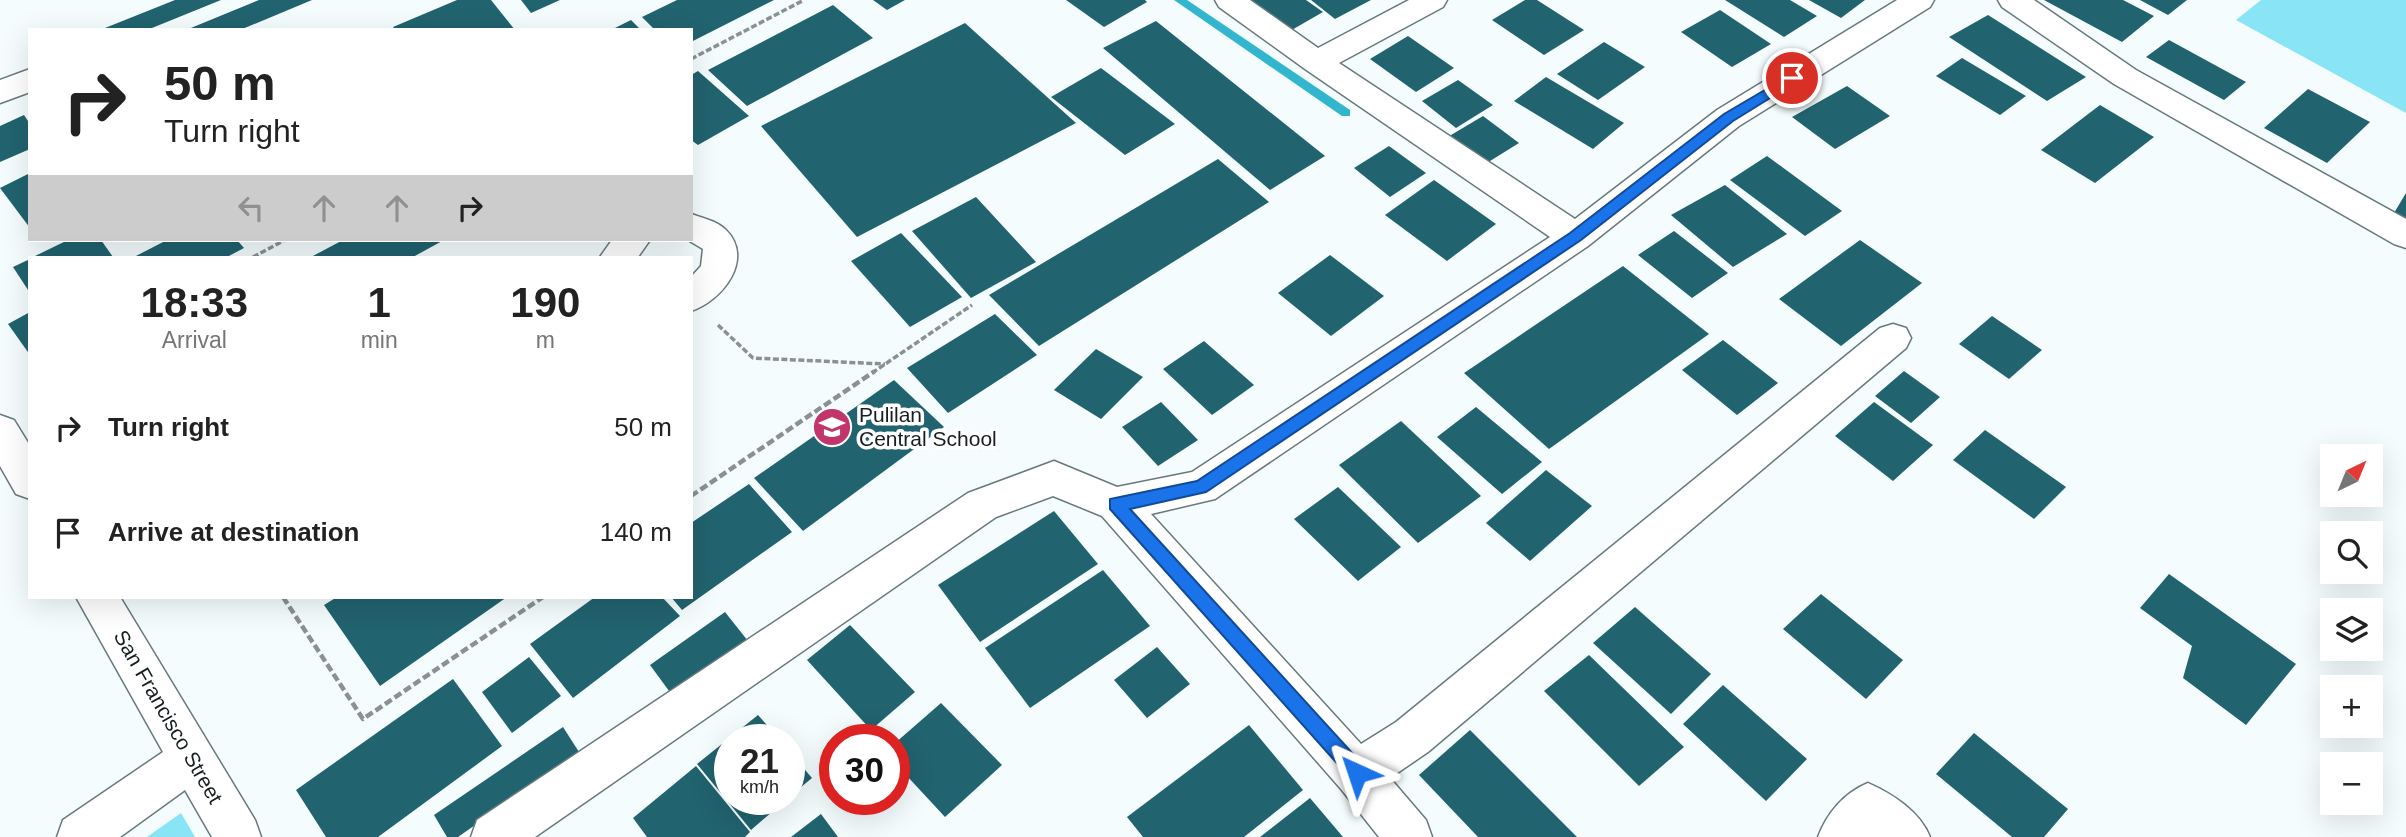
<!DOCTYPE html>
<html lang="en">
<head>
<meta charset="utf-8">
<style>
	body { margin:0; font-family:Helvetica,sans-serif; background:#f6f6f6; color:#222; height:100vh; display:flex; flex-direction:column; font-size:26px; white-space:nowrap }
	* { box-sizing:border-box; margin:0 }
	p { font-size:23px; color:#767676 }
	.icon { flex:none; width:38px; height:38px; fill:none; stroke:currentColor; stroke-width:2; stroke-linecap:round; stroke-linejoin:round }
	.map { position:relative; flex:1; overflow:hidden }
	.sheet { position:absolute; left:28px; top:256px; width:665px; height:343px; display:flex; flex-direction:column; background:#fff; border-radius:0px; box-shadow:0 7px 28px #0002 }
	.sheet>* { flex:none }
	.guide { position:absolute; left:28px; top:28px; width:665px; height:214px; border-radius:0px; box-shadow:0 7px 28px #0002; background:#fff; color:#222; overflow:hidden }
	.needle { width:46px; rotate:43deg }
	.tools { position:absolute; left:2320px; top:444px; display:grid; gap:14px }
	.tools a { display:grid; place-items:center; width:63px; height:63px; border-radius:0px; background:#fff; box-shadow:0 7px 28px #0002; font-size:35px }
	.speed { position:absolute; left:714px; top:724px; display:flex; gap:14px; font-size:35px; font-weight:700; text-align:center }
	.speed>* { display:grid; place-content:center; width:91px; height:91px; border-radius:50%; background:#fff; box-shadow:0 7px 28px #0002; line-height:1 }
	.speed small { font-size:18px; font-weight:400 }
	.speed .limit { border:10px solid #d22; background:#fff; color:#111 }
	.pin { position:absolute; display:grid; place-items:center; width:60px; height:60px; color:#fff; margin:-30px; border:4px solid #fff; border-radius:50%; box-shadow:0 2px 7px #0007 }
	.me { position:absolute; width:77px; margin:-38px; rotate:318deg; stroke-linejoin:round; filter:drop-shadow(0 0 5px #0008) }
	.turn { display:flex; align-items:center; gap:24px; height:147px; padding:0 21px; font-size:32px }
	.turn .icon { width:91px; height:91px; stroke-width:2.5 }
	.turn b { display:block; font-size:49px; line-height:60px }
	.lanes { display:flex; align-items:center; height:66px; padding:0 21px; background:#0003; justify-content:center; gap:35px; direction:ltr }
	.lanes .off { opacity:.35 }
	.eta { display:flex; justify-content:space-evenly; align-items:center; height:119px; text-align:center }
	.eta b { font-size:42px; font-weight:700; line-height:49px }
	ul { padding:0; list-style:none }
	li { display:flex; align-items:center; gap:21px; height:105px; padding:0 21px }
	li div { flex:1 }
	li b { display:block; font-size:26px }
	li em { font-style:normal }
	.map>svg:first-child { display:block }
	.green { fill:#89e4f6 }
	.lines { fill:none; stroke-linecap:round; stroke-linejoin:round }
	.stream { fill:#32b6cd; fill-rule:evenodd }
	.building { fill:#21636f }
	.minor-casing { stroke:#68797d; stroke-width:3 }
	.path-far1 { stroke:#899193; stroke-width:3.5; stroke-dasharray:6 2.5; stroke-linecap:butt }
	.path { stroke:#899193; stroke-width:4.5; stroke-dasharray:8 3.5; stroke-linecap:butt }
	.minor { fill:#fff; fill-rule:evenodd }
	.route { fill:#1a73e8; stroke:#114b97; stroke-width:2 }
	.labels { text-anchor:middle; stroke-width:7; stroke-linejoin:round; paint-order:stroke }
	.poi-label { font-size:21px; fill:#171e20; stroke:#fff; text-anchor:start }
	.street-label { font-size:21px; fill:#171e20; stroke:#fff }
</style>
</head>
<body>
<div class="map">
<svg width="2406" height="837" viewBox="0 0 2406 837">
	<rect width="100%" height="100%" fill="#f4fcfe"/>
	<g class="green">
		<polygon points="2261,0 2406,0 2406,113 2236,20"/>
		<polygon points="181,813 195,837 147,837"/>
	</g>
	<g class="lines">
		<polygon class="stream" points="1174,0 1187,0 1350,110 1350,116 1342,116"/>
	</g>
	<g class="building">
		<polygon points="175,0 221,0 147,30 100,30"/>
		<polygon points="259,0 312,0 240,30 186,30"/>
		<polygon points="457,0 491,0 515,30 395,30 393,27"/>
		<polygon points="521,0 560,0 531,13"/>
		<polygon points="677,0 774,0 691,42 691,30 655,30 642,17"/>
		<polygon points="873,0 905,0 887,10"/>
		<polygon points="1066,0 1145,0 1147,2 1104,27"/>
		<polygon points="1247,0 1306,0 1323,12 1290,31"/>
		<polygon points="1311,0 1371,0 1335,19"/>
		<polygon points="1525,0 1537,0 1584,30 1544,55 1492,20"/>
		<polygon points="1725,0 1790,0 1817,16 1784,37"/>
		<polygon points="1809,0 1865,0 1841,18"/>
		<polygon points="2044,0 2123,0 2154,16 2122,42"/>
		<polygon points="2140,0 2187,0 2168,15"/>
		<polygon points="833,5 873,38 747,106 708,70"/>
		<polygon points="1720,10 1771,44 1732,67 1681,32"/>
		<polygon points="1988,15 2086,77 2047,101 1949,37"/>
		<polygon points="631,20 641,30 611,30"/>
		<polygon points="1156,21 1325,156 1270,190 1103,48"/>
		<polygon points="965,23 1076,123 857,237 761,126"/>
		<polygon points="1408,36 1454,68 1416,92 1370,59"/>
		<polygon points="2169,40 2246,82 2224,100 2146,57"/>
		<polygon points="1604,42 1645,67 1598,100 1557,74"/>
		<polygon points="1962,58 2026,96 2000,115 1936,76"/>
		<polygon points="1101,68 1175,124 1125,155 1051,97"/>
		<polygon points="698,71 749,116 698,145 691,140 691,75"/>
		<polygon points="1546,77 1624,123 1593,149 1514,101"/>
		<polygon points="1458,80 1493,105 1456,128 1422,101"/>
		<polygon points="1847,86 1890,116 1835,149 1792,117"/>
		<polygon points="2308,89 2370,122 2327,163 2264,128"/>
		<polygon points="2100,105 2154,137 2095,183 2041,150"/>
		<polygon points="24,115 30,124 30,149 0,162 0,126"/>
		<polygon points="1483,116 1519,143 1482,166 1446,138"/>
		<polygon points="1389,146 1426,173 1390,197 1354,168"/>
		<polygon points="1767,156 1842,211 1805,236 1730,180"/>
		<polygon points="1218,159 1269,202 1039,346 989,295"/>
		<polygon points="30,173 30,228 0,188"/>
		<polygon points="1434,180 1496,224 1447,261 1385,215"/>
		<polygon points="1725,185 1787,234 1733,267 1671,215"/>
		<polygon points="2406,193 2406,218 2394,213"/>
		<polygon points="976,197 1036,262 971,298 912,231"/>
		<polygon points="1674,231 1728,273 1692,298 1638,255"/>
		<polygon points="901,233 962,297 910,327 851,261"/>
		<polygon points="68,240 101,240 113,257 33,257"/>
		<polygon points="167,240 237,240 244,248 227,257 134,257"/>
		<polygon points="343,240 444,240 413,257 311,257"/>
		<polygon points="1860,240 1922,283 1841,346 1779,299"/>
		<polygon points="1330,255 1384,296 1331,336 1278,293"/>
		<polygon points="30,259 30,293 13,267"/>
		<polygon points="1623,266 1709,334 1549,449 1464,373"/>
		<polygon points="30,312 30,355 8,324"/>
		<polygon points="995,314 1037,355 948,413 907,368"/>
		<polygon points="1992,316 2042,350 2009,379 1959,344"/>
		<polygon points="1723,340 1778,383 1737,415 1682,370"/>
		<polygon points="1204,341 1254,385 1212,415 1163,369"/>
		<polygon points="1096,349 1143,377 1101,419 1054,390"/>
		<polygon points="1904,371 1940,397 1911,423 1875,396"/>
		<polygon points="894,380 944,427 803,531 754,478"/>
		<polygon points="1161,402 1198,440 1158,466 1122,427"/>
		<polygon points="1874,402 1933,445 1893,481 1835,436"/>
		<polygon points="1476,407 1542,462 1502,494 1437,437"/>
		<polygon points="1401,421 1481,496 1418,543 1339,465"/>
		<polygon points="1985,430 2066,487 2034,519 1953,460"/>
		<polygon points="1546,470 1592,506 1530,561 1486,523"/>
		<polygon points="749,484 792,532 682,610 671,597 691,597 691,523"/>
		<polygon points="1338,487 1401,547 1358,581 1294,519"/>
		<polygon points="1054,511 1098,564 980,642 938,585"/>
		<polygon points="1103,570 1150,626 1030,708 985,648"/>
		<polygon points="2169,574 2296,664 2246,725 2183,678 2192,646 2140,608"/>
		<polygon points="1821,594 1903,660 1866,699 1783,629"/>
		<polygon points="337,597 507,597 380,686 324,605"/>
		<polygon points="595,597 662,597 680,616 573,698 530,644"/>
		<polygon points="1635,607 1711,674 1671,714 1593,643"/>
		<polygon points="725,612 748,641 672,695 650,665"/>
		<polygon points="850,625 915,692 871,730 807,660"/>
		<polygon points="1157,647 1190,684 1147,718 1114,680"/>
		<polygon points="1589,655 1684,747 1639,786 1544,691"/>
		<polygon points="529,657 561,696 512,733 482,692"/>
		<polygon points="453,679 502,746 378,837 326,837 296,790"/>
		<polygon points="1723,685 1807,759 1766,801 1683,724"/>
		<polygon points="941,703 1002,765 945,817 894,762 894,744"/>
		<polygon points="758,715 780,740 730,740 730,800 786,800 751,830 697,764"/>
		<polygon points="1249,725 1303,790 1244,837 1143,837 1127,817"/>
		<polygon points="563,727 579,752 458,837 447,837 434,815"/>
		<polygon points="1470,730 1577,837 1478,837 1419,775"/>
		<polygon points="1974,733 2068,809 2044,837 2012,837 1936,774"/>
		<polygon points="789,751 812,778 789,797"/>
		<polygon points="696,766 750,832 745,837 647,837 633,818"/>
		<polygon points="1310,798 1343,837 1260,837"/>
		<polygon points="821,814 838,837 791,837"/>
	</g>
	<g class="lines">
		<g class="minor-casing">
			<g id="minor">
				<polygon points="1215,0 1250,0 1318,48 1409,0 1447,0 1443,7 1339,63 1575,219 1717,110 1897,0 1934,0 1930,7 1739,126 1588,246 1215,499 1151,514 1361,744 1396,722 1880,328 1893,324 1906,328 1911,338 1906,348 1428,752 1390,778 1426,820 1432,837 1379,837 1341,789 1102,516 1053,496 996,517 535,837 471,837 477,820 968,493 1054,461 1117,487 1192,472 1550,237 1305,69 1219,7"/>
				<polygon points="1998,0 2034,0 2136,70 2406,219 2406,248 2394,244 2114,84 2002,7"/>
				<polygon points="30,69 30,92 0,103 0,80"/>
				<path d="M 691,214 C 703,218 717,221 726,230 C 755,259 722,301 691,311 L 691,277 L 701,266 L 703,249 L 688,240 L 691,240 Z"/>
				<polygon points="612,240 650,240 638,257 600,257"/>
				<polygon points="0,415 14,420 30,446 30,499 16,494 0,466"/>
				<polygon points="76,597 120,597 255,820 261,837 212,837 185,790 120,837 57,837 63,820 163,752"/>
				<path d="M 1868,783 C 1893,794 1920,812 1930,837 L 1818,837 C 1827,813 1844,793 1868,783 Z"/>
			</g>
		</g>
		<g class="path-far1">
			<polyline points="691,59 804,0"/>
			<polyline points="253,257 285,240"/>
			<polyline points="718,325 753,358 885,364"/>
			<polyline points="872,373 972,305"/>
		</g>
		<g class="path">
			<polyline points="691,496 875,371"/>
			<polyline points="283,597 363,719 543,597"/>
		</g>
		<use href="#minor" class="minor"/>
	</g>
	<polygon class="route" points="1792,74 1798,78 1796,82 1733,121 1581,240 1206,492 1130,509 1364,766 1367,773 1364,779 1357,782 1351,779 1110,509 1110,499 1197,481 1570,233 1724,114"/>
	<defs>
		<g id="school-disc" transform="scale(2.0125)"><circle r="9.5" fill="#c1356b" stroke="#fff"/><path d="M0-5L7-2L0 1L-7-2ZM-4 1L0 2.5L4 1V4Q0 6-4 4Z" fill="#fff"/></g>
	</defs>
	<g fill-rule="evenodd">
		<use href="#school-disc" x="832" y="427"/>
	</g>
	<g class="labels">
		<g class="poi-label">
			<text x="859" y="422">Pulilan<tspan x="859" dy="24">Central School</tspan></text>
		</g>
		<g class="street-label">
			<text transform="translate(168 717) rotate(60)" y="7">San Francisco Street</text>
		</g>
	</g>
</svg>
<div class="tools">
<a><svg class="needle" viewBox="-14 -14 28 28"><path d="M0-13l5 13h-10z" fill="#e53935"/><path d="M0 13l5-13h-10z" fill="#767676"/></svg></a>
<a><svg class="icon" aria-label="search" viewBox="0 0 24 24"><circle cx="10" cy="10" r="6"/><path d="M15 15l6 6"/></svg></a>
<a><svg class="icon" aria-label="layers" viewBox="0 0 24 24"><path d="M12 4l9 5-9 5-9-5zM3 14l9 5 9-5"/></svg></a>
<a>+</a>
<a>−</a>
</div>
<div class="speed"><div>21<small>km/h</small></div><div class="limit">30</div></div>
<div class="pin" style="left:1792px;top:78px;background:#d93025"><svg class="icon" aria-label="arrive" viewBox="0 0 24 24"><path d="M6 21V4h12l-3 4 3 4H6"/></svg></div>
<svg class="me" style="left:1357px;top:773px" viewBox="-20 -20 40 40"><path d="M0-17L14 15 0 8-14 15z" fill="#1a73e8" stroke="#fff" stroke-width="4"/></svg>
<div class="guide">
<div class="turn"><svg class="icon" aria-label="right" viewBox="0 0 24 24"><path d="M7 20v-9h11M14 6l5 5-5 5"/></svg><div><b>50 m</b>Turn right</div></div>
<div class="lanes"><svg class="icon off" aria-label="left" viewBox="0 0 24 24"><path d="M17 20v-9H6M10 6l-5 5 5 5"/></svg><svg class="icon off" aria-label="ahead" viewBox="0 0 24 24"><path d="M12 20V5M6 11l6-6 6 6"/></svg><svg class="icon off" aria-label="ahead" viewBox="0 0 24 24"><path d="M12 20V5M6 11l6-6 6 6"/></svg><svg class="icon" aria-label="right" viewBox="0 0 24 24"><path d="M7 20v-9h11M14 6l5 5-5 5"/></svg></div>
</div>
<section class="sheet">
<div class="eta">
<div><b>18:33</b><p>Arrival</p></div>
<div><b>1</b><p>min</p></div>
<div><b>190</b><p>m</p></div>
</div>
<ul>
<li><svg class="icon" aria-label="right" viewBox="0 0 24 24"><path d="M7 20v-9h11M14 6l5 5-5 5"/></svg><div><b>Turn right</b></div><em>50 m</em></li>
<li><svg class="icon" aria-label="arrive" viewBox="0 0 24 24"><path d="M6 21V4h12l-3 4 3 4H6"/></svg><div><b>Arrive at destination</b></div><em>140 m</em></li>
</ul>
</section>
</div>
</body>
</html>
